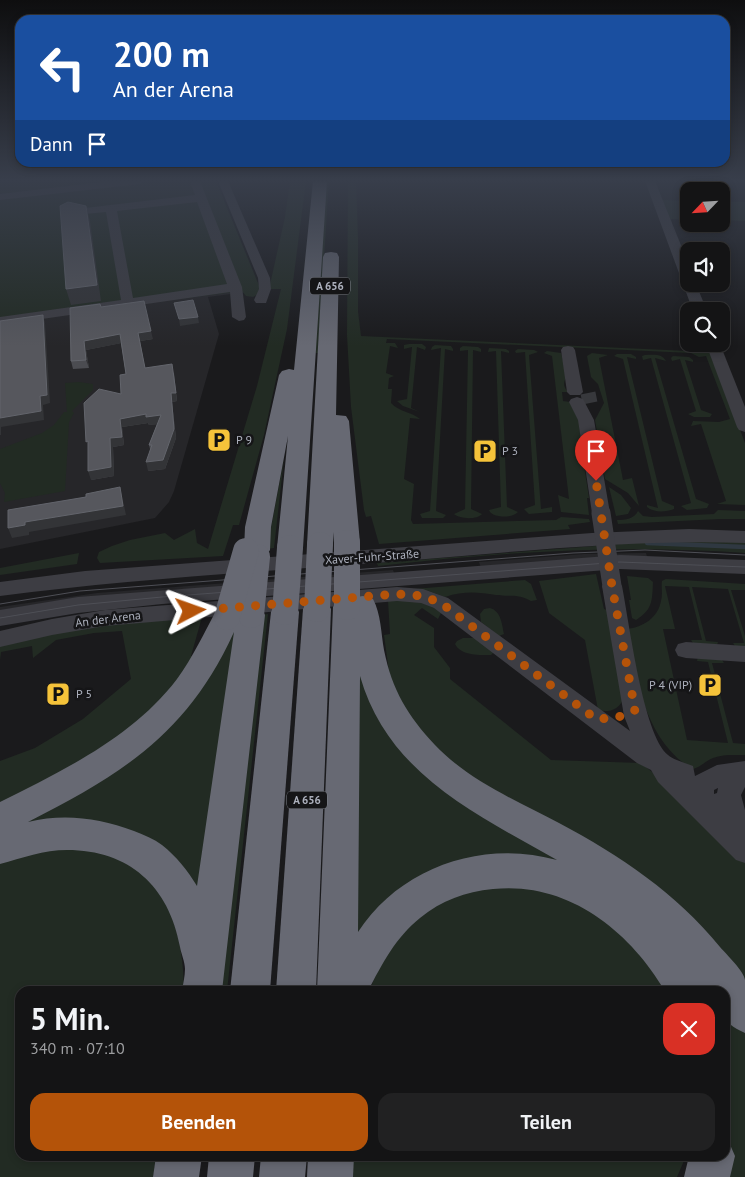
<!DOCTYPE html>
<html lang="de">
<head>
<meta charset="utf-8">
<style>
	body { margin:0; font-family:"PT Sans",sans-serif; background:#212122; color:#f1f3f6; height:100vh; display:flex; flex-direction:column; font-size:19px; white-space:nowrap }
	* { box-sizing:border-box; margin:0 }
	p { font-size:16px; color:#9d9ea0 }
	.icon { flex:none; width:28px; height:28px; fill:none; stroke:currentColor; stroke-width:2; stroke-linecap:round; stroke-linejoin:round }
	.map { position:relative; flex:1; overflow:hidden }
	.details { position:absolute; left:15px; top:986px; width:715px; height:175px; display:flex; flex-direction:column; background:#141415; border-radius:15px; box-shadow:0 2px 8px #0003,0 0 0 1px #333334 }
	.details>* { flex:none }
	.guide { position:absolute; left:15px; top:15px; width:715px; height:152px; border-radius:15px; box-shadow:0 2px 8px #0003,0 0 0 1px #333334; background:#1a4fa0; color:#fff; overflow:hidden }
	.needle { width:32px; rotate:245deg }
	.fabs { position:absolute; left:680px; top:182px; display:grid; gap:10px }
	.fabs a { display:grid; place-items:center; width:50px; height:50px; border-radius:10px; background:#141415; box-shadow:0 2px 8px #0003,0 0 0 1px #333334; font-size:25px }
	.pin { position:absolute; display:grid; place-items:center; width:42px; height:42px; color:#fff; margin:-51px -21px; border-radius:50% 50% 50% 0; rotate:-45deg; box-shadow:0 0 5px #0007 }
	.pin .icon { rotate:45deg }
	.me { position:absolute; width:55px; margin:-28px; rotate:86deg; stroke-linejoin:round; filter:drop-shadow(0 0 4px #0008) }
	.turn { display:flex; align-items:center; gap:18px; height:105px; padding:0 15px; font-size:22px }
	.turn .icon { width:65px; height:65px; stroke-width:2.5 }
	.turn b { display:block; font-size:35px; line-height:42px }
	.then { display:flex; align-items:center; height:48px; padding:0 15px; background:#0003; gap:10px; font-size:19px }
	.round { display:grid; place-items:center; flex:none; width:52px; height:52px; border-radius:15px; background:#212122 }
	.summary { display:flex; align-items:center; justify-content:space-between; height:85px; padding:0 15px }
	h1 { font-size:30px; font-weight:700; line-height:38px }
	.cta { display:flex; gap:10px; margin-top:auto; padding:10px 15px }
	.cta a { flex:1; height:58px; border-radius:15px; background:#b45309; color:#fff; font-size:20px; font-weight:700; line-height:58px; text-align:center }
	.cta a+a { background:#212122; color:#f1f3f6 }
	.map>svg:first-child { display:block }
	.built { fill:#262629 }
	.green { fill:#222b23 }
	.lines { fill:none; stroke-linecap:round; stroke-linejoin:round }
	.stream { stroke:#2f3841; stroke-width:4.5 }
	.minor-tunnel { stroke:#37383c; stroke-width:15; stroke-dasharray:15 8; stroke-linecap:butt }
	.minor { fill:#3d3d43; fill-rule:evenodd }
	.highway { fill:#676973; fill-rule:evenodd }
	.tram { stroke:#4e4f56; stroke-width:1 }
	.minor-bridge { stroke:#3d3d43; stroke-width:19 }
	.highway-bridge { stroke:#676973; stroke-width:26 }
	.wall { fill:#4b4c51 }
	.shaded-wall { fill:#333437 }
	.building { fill:#56575d; stroke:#63656c }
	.route { stroke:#b45309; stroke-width:9; stroke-dasharray:0 16.2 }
	.labels { text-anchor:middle; stroke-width:5; stroke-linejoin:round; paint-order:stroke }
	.shield { fill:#151517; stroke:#7f828a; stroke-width:1 }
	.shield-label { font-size:11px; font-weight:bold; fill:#acb0bc }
	.poi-label { font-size:12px; fill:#acb0bc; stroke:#151517; text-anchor:start }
	.street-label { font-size:12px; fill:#acb0bc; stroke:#151517 }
</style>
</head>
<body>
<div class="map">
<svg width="745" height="1177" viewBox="0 0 745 1177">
	<rect width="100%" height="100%" fill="#1a1a1c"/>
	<g class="built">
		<polygon points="0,181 254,291 208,297 219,334 174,491 169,502 155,518 0,549"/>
		<polygon points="646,553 648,560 481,569 479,562 584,554"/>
		<polygon points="393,570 395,576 0,615 0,607 97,593"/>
	</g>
	<g class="green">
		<polygon points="0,181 216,181 260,288 260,293 253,297 246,296 242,291 0,322"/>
		<polygon points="290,181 306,181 287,329 264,435 239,525 233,525 223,556 100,563 97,558 99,552 112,546 130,540 165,533 174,540 195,529 197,543 208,549 257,386 281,289 269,289 285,217"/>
		<polygon points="326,181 329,181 318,353 313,353"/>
		<path d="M 348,181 L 356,181 L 358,238 L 358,311 L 361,336 L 711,352 L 745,443 L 745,505 L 717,504 L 726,501 L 701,424 L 691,426 L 693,421 L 719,422 L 730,419 L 706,356 L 699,357 L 691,353 L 387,339 L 386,343 L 395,343 L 398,348 L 390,346 L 386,373 L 394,376 L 389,378 L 388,389 L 392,389 L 391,403 C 399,412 412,412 420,419 L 410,418 L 404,479 L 414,484 L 411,520 L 413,524 L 556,520 L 561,517 L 589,519 L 590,522 L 568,525 L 570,529 L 379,544 L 371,516 L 366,517 L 364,510 L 351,407 L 347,335 Z"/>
		<polygon points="662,200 689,201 689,220 668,219"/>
		<polygon points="721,201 745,202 745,221 721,220"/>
		<polygon points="409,344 422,344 426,347 425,350 417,347 411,408 420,412 403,406 397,401 407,399 412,347 404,349 404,345"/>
		<polygon points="435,345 451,346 453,349 453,351 445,349 436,511 446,515 443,518 422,518 420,514 430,511 441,348 431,350 432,347"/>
		<path d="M 463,346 L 478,347 L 481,349 L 481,352 L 473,350 L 471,509 L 482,514 C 477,520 460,519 454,514 L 465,509 L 468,350 L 460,351 L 460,348 Z"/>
		<path d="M 489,348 L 506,349 L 509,351 L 509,353 L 501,351 L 507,507 L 518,512 C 513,518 495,518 490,512 L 489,510 L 501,507 L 496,351 L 488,352 Z"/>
		<polygon points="518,349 534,350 538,352 529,355 541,509 552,507 552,512 529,514 524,509 535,505 525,352 516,353 515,351"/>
		<path d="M 547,351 L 561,353 L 567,375 C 564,382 562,385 568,392 L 562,392 L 563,401 L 570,402 L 579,420 L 581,445 L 589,498 L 587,498 L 589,515 L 561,512 L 558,495 L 569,499 L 552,356 L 544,353 Z"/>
		<polygon points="592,353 608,355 599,358 623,480 632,478 639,506 628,493 605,479 595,420 604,403 598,384 591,377 587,356"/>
		<path d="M 617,354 L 631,354 L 636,357 L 636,359 L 627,357 L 662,501 L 674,506 L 674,509 C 666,512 654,513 647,507 L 647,505 L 658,508 L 623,359 L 614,356 Z"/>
		<path d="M 645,355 C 652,355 662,353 666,361 L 655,358 L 696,499 L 709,504 L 707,508 L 687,510 L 681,506 L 691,503 L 651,358 L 643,360 L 642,356 Z"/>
		<polygon points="673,356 689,357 693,360 693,362 685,360 701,410 712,414 710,417 694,417 688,414 696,411 680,359 672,361 671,358"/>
		<polygon points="79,382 93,384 93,390 72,411 74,413 69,422 65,491 4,502 5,493 0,483 0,449 42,433 54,425 64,412 67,412 65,383"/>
		<polygon points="284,459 274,548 267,549"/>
		<polygon points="609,487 621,495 631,508 628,514 616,516"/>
		<path d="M 718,510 L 745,511 L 745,519 L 720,519 L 618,524 L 617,520 C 626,520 634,519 638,511 L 643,516 L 652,517 L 714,514 Z"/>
		<path d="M 660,541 L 745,542 L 745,553 C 622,544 500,552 378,566 L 377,563 Z"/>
		<polygon points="79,553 77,564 0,575 0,568"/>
		<path d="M 596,574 L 604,609 L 608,610 L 623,699 C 619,710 608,713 598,710 L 585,640 L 549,613 L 539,581 Z"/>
		<path d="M 627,576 L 648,578 L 653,582 C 652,601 653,609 636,620 L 632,618 L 629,600 L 631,600 Z"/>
		<path d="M 666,579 L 745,584 L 745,590 L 731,590 L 745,636 L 745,648 L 735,646 L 733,643 L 744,643 L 728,589 L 692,587 L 706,641 L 718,642 L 717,645 L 693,643 L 691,640 L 702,640 L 689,587 L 665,586 L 675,629 L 663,629 L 687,740 L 728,743 L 708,662 L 697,661 L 698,656 L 722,660 L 724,663 L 712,663 L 733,743 L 745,744 L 745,755 C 734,755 723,754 713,758 C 705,761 700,768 692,769 C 645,740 636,679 627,629 C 643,627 658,618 661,601 C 663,594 661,587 662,581 Z"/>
		<path d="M 525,580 L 531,584 L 537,600 L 531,601 C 517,593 510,597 496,595 C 477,592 464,591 445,597 L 429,591 L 413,589 Z"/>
		<polygon points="414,600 442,611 438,619 422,608 414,615 434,628 434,647 450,668 450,679 551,760 641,763 666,783 745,863 745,989 446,763 401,706 389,672 384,635 390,634 388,601"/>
		<path d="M 490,608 C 501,611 502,624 504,634 L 499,636 L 481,622 L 480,614 L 484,609 Z"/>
		<polygon points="268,614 227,991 215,991 233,861 260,615"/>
		<polygon points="202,617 191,656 197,657 187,673 124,737 0,807 0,761 35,748 83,719 131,679 122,631 94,633 56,640 33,658 32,646 1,652 0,660 0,645 89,626"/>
		<polygon points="236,628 202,906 183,876 0,827 79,786"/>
		<path d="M 463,638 L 476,638 L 493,651 L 493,653 L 491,655 C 479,655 461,656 455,644 L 457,641 Z"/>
		<polygon points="358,641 373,690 531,837 702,969 717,991 697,991 684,968 525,861 357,946"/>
		<path d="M 37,850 C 53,850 70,848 87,850 C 96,851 107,855 116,858 C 170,880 184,938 184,991 L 20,991 L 20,1156 L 163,1156 L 155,1163 L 153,1177 L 0,1177 L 0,862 Z"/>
		<path d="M 520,885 L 577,901 L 626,937 L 669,991 L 370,991 C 382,948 423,904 466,891 C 482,886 503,887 520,885 Z"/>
		<path d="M 725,1002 L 745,1029 L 745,1177 L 719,1177 C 728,1146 727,1118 725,1086 C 723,1058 725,1030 725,1002 Z"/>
		<polygon points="352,1156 686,1156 677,1177 351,1177"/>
	</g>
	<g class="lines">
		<polyline class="stream" points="647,543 745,547"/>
		<polyline class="minor-tunnel" points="588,393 590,403"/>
		<g class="minor">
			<polygon points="110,181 145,181 140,184 0,200 0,194"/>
			<path d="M 190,181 L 200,181 L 242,287 L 246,317 L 244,320 L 239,321 L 232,317 L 230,292 L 0,325 L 0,317 L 121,300 L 106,212 L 85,214 L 79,211 L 85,208 L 195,195 ZM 197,202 L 227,284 L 133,298 L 117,211 Z"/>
			<polygon points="218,181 228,181 270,278 271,289 266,303 256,303 254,300 259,289 258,278"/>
			<polygon points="645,181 655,181 689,265 689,284 696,284 707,311 693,311"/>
			<polygon points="706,344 720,344 745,407 745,432 739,430 737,427"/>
			<polygon points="568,346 573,347 575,350 583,392 580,395 570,395 567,392 561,350 563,347"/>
			<polygon points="577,397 583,399 594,420 610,513 607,517 601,519 595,517 592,513 578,420 569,402 571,399"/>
			<path d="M 689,529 L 745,531 L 745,543 C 631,539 516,552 402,561 C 268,571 133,579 0,596 L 0,582 L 85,571 L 592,533 Z"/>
			<polygon points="620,555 745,560 745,574 620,569 162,604 78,613 0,626 0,610 78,597"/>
			<path d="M 612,579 L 619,581 L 622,586 C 629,621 643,735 668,755 C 674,760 685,763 693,766 L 695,776 L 717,765 L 745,761 L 745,787 L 741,795 L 745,810 L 745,863 L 736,860 L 658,782 L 651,770 L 637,763 L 434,608 L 421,603 L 397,601 L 105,626 L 52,635 L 0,647 L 0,631 L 52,619 L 105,610 L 397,587 L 423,589 L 448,598 L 630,731 L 624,716 L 602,586 L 605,581 ZM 718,788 L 717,793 L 714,794 L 714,790 Z"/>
			<polygon points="686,642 745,646 745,662 686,658 678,656 675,650 678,644"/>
		</g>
		<g class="highway">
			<polygon points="313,181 327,181 303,548 299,554 290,557 281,554 277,548 288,436 271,527 270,550 266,556 257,559 248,556 244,550 245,527 279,375 282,371 289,369 294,370"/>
			<polygon points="331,252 337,253 339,257 336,415 346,416 349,421 360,543 356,549 347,552 338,549 334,543 333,532 333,545 329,551 320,554 311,551 307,545 323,257 325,253"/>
			<path d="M 363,596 L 373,599 C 381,614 381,633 384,650 C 392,690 408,716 435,745 C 468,780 517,801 559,823 C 621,856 676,893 720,947 C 726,954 744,971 745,980 C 745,996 745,1016 745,1033 C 720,1022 725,1016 725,991 L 665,991 C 629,930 567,881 493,889 C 465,892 442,900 420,918 C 396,937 382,964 368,991 L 317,991 L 333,607 L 337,600 C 346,597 354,598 363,596 ZM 360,676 C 388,774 476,814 557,860 C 483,839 400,867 358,932 Z"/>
			<polygon points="317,598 327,602 331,609 316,991 276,991 303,609 307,602"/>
			<polygon points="285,601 295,604 299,612 270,991 230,991 271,612 275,604"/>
			<path d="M 251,604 L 261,607 L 265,615 L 222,991 L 182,991 C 183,984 185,976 185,969 C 185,962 181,953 180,947 C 169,886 129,850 67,850 C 44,850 22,858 0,864 L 0,802 C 64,770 133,737 177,679 C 193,657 204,633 217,609 L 227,606 L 237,609 L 238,612 L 241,607 ZM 234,632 L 197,886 C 188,871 176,856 162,845 C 154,839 144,835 134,831 C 99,818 64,813 28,822 C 124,773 188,733 234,632 Z"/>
			<polygon points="725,1139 728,1140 735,1156 730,1177 684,1177 689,1156 725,1156"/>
			<polygon points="156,1156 202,1156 199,1177 153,1177"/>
			<polygon points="209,1156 255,1156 253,1177 207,1177"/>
			<polygon points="261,1156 307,1156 305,1177 259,1177"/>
			<polygon points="308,1156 354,1156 353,1177 307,1177"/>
		</g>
		<g class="tram">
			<polyline points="0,604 80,591 573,553 645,550 745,555"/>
			<polyline points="0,618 78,605 162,597 620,562 745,567"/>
		</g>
		<polyline class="minor-bridge" points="601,513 612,586"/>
		<g class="highway-bridge">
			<polyline points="347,543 347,607"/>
			<polyline points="317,609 320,545"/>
			<polyline points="285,612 290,548"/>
			<polyline points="251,615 257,557"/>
			<polyline points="227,617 246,551"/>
		</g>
	</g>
	<polygon class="wall" points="101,307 153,339 140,341 145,368 174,373 177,401 172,402 176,438 165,469 148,471 150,449 149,445 157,424 149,425 148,423 122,427 124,445 113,447 114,476 91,480 121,394 126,374 121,343 86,350 89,368 73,369 71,361"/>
	<g class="shaded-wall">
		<polygon points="86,206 90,221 101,301 71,305 66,289"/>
		<polygon points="43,315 45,323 50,403 43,405 44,420 1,427 1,435 0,435 0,418 40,396"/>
		<polygon points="198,317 199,323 180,326 179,319"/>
		<polygon points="151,331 153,339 140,341 138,333"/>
		<polygon points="120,334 122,343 86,350 89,368 86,360 84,341"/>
		<polygon points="172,364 177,401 172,402 176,438 165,469 148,471 146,462 171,393"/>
		<polygon points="146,414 161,415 163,424 149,425 148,423 122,427 124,445 113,447 114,476 91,480 88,471 110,438 120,419"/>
		<polygon points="120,487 122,496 126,515 29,532 29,535 12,538 8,528"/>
	</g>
	<g class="building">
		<polygon points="68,202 86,206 97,285 66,289 60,206"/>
		<polygon points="193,300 198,317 179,319 174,303"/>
		<polygon points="144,301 151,331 138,333 145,368 172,364 176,393 171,393 174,429 163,460 146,462 152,445 149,445 161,415 146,417 146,414 120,419 122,437 110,438 111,467 88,471 88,441 86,442 84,403 99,389 121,394 120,375 126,374 120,334 84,341 86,360 71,361 70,308 100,304 101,307"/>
		<polygon points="43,315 47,395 40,396 41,411 0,418 0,321"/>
		<polygon points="120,487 123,506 25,522 25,525 8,528 8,510 86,497 86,494"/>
	</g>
	<linearGradient id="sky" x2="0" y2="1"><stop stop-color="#0e0e0f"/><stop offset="0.52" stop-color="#383e4b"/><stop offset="1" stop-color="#383e4b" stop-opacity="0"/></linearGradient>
	<rect width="745" height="346" fill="url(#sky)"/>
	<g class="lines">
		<polyline class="route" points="191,611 397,594 423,596 441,603 596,719 616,718 635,710 612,586 596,481"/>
	</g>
	<defs>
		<g id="parking-square" transform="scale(1.25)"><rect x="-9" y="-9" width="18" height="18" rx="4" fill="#f5c33a" stroke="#151517"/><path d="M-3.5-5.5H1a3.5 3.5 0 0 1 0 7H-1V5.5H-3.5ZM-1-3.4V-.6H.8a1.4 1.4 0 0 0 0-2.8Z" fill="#111"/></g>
	</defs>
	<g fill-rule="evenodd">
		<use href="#parking-square" x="219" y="440"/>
		<use href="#parking-square" x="485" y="451"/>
		<use href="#parking-square" x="710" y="685"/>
		<use href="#parking-square" x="58" y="694"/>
	</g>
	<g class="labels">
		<g class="shield">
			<rect x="310" y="277.5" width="40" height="17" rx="4"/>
			<rect x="287" y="791.5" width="40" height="17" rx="4"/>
		</g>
		<g class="shield-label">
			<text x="330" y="290">A 656</text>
			<text x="307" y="804">A 656</text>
		</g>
		<g class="poi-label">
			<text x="236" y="444">P 9</text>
			<text x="502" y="455">P 3</text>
			<text x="692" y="689" text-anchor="end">P 4 (VIP)</text>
			<text x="76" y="698">P 5</text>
		</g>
		<g class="street-label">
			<text transform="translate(372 557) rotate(-4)" y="4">Xaver-Fuhr-Straße</text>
			<text transform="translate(108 619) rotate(-7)" y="4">An der Arena</text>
		</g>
	</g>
</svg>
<div class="fabs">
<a><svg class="needle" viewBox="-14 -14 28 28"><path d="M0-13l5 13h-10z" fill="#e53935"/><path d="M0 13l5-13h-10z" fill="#9d9ea0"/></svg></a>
<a><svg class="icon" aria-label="sound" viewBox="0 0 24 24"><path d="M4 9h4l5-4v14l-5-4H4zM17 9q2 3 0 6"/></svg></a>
<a><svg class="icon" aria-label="search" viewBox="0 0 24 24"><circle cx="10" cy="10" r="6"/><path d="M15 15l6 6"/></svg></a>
</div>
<div class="pin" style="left:596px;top:481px;background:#d93025"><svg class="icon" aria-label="arrive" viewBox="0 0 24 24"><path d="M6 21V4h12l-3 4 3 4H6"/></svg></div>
<svg class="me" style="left:191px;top:611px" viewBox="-20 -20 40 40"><path d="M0-17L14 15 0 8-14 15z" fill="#b45309" stroke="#fff" stroke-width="4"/></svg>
<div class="guide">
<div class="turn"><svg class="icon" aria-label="left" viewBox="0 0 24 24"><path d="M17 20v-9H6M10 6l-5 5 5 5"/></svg><div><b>200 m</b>An der Arena</div></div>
<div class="then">Dann<svg class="icon" aria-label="arrive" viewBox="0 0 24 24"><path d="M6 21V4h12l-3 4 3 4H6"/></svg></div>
</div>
<section class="details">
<div class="summary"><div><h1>5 Min.</h1><p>340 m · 07:10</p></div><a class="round" style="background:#d93025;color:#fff"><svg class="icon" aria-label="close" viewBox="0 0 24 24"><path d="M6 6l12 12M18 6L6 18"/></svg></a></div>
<div class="cta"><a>Beenden</a><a>Teilen</a></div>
</section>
</div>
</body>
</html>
